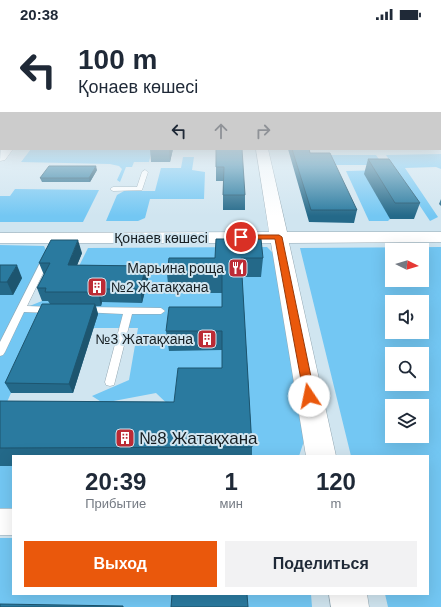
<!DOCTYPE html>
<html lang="ru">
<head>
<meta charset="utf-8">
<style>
	body { margin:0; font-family:Helvetica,sans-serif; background:#f2f2f3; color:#1f2937; height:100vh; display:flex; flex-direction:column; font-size:15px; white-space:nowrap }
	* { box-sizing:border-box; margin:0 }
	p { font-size:13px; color:#747a83 }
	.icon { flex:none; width:22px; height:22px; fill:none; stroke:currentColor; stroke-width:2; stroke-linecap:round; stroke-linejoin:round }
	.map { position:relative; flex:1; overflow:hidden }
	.details { position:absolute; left:12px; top:427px; width:417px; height:140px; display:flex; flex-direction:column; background:#fff; border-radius:0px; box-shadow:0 4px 16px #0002 }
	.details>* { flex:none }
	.top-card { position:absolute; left:0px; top:0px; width:441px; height:122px; box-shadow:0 4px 16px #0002; background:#fff; color:#1f2937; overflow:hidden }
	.needle { width:26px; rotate:95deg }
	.fabs { position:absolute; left:385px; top:215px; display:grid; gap:8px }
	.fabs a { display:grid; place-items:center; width:44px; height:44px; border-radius:0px; background:#fff; box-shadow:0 4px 16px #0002; font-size:20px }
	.pin { position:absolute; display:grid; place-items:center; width:34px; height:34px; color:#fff; margin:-17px; border:2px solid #fff; border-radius:50%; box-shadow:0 1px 4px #0007 }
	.me { position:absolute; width:44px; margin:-22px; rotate:349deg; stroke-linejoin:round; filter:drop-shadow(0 0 3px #0008) }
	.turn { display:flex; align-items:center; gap:14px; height:84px; padding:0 12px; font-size:18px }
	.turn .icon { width:52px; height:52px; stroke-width:2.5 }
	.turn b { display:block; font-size:28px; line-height:34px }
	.lanes { display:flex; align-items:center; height:38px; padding:0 12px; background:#0003; justify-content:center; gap:20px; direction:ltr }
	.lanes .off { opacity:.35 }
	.eta { display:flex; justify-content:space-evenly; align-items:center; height:68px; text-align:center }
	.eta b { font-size:24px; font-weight:700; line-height:28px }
	.action { display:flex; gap:8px; margin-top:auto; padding:8px 12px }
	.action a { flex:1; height:46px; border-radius:0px; background:#ea580c; color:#fff; font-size:16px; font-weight:700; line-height:46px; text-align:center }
	.action a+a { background:#f2f2f3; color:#1f2937 }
	.status { display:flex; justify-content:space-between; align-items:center; height:28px; padding:0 20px; background:#fff; direction:ltr }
	.status svg { height:11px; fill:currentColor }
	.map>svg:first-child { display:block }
	.green { fill:#73c7f3; fill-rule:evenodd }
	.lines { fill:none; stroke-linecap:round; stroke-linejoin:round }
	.lane-casing { stroke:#94a8b3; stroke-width:1 }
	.street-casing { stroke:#94a8b3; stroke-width:1 }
	.secondary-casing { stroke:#94a8b3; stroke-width:1 }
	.lane { fill:#fff; fill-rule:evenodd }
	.street { fill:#fff; fill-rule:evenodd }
	.secondary { fill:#fff; fill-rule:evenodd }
	.wall { fill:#246989 }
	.shaded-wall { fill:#1d556f }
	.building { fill:#2a7a9f; stroke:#1d556f }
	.route { fill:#ea580c; stroke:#983908 }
	.labels { text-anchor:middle; stroke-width:4; stroke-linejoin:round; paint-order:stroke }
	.street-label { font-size:14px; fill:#171f23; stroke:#d0e5f0 }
	.poi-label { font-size:14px; fill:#171f23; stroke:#d0e5f0; text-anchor:end }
	.near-poi-label { font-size:17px; fill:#171f23; stroke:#d0e5f0; text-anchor:start }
</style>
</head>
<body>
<div class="status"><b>20:38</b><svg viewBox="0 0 49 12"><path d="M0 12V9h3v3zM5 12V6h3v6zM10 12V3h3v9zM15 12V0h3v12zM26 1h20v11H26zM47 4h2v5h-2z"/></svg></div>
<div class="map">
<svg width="441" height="579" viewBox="0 0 441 579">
	<rect width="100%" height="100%" fill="#d0e5f0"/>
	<g class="green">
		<polygon points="31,121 152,121 149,134 134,134 132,139 126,139 120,154 117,152 122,141 119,138 110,136 21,134"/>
		<polygon points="441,126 441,141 436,139 405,140 438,189 430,193 386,127"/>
		<polygon points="316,127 376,127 383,137 329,137"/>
		<polygon points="183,129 194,129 192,142 205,144 204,171 150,171 145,190 138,193 106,193 117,167 124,163 155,163 161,140 181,140"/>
		<polygon points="383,142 390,191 388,193 369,193 346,143"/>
		<polygon points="15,161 99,162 83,194 0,194 0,168 10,168"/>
		<polygon points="0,217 44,218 48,226 22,281 42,273 142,274 73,250 88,220 267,219 276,228 307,404 299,428 250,428 240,249 260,231 169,265 222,265 222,359 177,385 156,365 103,375 92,368 129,352 138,300 93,300 11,365 0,390"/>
		<path d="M 441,219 L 441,579 L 388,579 L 385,566 L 428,566 L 428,428 L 351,428 L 300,220 ZM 392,222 L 422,222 L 422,252 L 392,252 ZM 392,274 L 422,274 L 422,304 L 392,304 ZM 392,326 L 422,326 L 422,356 L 392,356 ZM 392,378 L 422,378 L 422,408 L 392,408 Z"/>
		<rect x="0" y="438" width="13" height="42"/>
		<polygon points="0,510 13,510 13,566 311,566 312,579 0,579"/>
	</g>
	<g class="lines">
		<g class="lane-casing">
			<g id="lane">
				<polygon points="145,142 148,144 142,162 113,163 110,161 113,159 137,159 142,144"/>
				<polygon points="43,229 49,229 50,231 27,278 52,279 56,282 52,285 24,284 5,324 3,327 0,328 0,314"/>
				<polygon points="85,279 161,280 165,283 161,286 132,286 114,357 110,358 106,357 105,354 123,286 82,284 81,282"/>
			</g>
		</g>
		<g class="street-casing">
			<g id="street">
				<rect x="0" y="107" width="1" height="5"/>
				<rect x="440" y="107" width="1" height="5"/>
				<rect x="0" y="481" width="13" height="26"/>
			</g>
		</g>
		<g class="secondary-casing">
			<g id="secondary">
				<polygon points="1,120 13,121 5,132 0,133"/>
				<polygon points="256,121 268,121 287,204 441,204 441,214 289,215 336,428 306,428 271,215 0,215 0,205 269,204"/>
				<polygon points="329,566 367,566 369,579 331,579"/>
			</g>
		</g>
		<use href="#lane" class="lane"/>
		<use href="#street" class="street"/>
		<use href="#secondary" class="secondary"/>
	</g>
	<g class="wall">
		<polygon points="150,121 173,121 170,134 151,134"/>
		<polygon points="216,121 245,167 245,182 223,182 223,153 216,153"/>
		<polygon points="288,121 309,121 310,125 357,182 354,195 309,194"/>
		<polygon points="338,121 369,121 369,122 339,122"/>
		<polygon points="368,131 420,175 414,191 390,191 364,146"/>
		<polygon points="97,142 90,154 42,154 40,150"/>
		<polygon points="441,171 441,178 439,176"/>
		<polygon points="82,225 77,237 146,238 148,251 142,275 102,274 101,278 96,278 98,286 73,365 11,365 5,355 50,276 48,273 42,273 37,260 44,247 39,235"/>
		<polygon points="169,230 263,230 261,249 242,249 252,419 252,428 13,428 13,438 0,438 0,373 174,374 222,340 222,322 169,323 166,303 222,279 222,265 169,265 167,246"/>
		<polygon points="0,237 22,250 13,267 0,267"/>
	</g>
	<g class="shaded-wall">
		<polygon points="169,121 173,121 170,134"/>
		<polygon points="96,138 97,142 90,154 89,150"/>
		<polygon points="78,212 82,225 72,250 68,237"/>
		<polygon points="17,237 22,250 13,267 7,254"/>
		<polygon points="146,238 148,251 142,275 140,261"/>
		<polygon points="99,261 102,274 101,278 98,264"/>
		<polygon points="95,276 98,286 73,365 69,356"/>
	</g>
	<g class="building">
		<polygon points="216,121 242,121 245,167 223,167 224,139 216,139"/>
		<polygon points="292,121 309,121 310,125 330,125 357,182 311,182"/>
		<polygon points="368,131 389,131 420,175 395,175"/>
		<polygon points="49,138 96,138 89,150 40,150"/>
		<polygon points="216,211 261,211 263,230 241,230 252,419 0,420 0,373 174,374 178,340 222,340 222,303 166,303 169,279 222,279 222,245 167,246 169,230 215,230"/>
		<polygon points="51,212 78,212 68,237 146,238 140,261 99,261 98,264 45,264 46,260 37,260 50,235 39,235"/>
		<polygon points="0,237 17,237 7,254 0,254"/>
		<polygon points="42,276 95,276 69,356 5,355"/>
		<polygon points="172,566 247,566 248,579 171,579"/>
		<polygon points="0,576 123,578 123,579 0,579"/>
	</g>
	<linearGradient id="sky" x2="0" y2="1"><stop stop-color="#65b0e3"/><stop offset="0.57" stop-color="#eaf3f8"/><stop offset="1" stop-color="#eaf3f8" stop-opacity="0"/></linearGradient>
	<rect width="441" height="188" fill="url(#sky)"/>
	<polygon class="route" points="241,207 279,207 282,209 315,368 313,371 309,373 305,371 304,368 275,211 238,211 237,209"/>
	<defs>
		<g id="restaurant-square" transform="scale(1)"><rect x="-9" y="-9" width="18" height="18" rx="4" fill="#bc2b35" stroke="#d0e5f0"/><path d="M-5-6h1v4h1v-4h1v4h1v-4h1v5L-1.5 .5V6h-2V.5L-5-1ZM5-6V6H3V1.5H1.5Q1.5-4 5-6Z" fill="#fff"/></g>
		<g id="building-square" transform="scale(1)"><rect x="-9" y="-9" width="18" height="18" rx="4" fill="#bc2b35" stroke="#d0e5f0"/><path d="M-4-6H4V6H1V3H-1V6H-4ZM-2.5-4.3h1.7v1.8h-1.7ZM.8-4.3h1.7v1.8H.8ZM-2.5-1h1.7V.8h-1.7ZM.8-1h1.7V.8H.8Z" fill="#fff"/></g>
	</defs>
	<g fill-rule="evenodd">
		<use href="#restaurant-square" x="238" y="240"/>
		<use href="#building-square" x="97" y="259"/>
		<use href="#building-square" x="207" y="311"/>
		<use href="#building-square" x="125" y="410"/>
	</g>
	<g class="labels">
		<g class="street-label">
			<text x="161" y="215">Қонаев көшесі</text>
		</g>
		<g class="poi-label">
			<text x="224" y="245">Марьина роща</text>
			<text x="111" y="264" text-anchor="start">№2 Жатақхана</text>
			<text x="193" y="316">№3 Жатақхана</text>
		</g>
		<g class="near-poi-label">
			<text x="139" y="416">№8 Жатақхана</text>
		</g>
	</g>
</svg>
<div class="fabs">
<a><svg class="needle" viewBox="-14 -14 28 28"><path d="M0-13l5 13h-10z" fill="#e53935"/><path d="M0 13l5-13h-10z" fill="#747a83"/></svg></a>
<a><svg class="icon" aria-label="sound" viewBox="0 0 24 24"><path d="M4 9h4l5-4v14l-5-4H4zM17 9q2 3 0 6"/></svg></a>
<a><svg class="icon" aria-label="search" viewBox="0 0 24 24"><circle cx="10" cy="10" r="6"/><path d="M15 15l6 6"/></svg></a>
<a><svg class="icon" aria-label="layers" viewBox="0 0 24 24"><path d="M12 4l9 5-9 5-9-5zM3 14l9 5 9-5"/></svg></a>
</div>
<div class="pin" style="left:241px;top:209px;background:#d93025"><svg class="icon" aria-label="arrive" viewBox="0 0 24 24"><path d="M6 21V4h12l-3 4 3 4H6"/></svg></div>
<svg class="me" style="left:309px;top:368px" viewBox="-20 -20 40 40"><circle r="19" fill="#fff"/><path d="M0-13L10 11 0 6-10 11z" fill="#ea580c"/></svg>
<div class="top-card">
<div class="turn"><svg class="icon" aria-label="left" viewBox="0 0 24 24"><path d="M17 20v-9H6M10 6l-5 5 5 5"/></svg><div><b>100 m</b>Қонаев көшесі</div></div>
<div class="lanes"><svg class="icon" aria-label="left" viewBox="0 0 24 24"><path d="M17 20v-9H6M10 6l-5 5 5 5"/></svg><svg class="icon off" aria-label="ahead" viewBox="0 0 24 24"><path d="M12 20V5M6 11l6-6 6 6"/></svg><svg class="icon off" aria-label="right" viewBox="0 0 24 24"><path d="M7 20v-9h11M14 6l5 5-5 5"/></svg></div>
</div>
<section class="details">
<div class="eta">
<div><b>20:39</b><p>Прибытие</p></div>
<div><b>1</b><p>мин</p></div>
<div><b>120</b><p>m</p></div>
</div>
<div class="action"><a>Выход</a><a>Поделиться</a></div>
</section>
</div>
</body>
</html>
